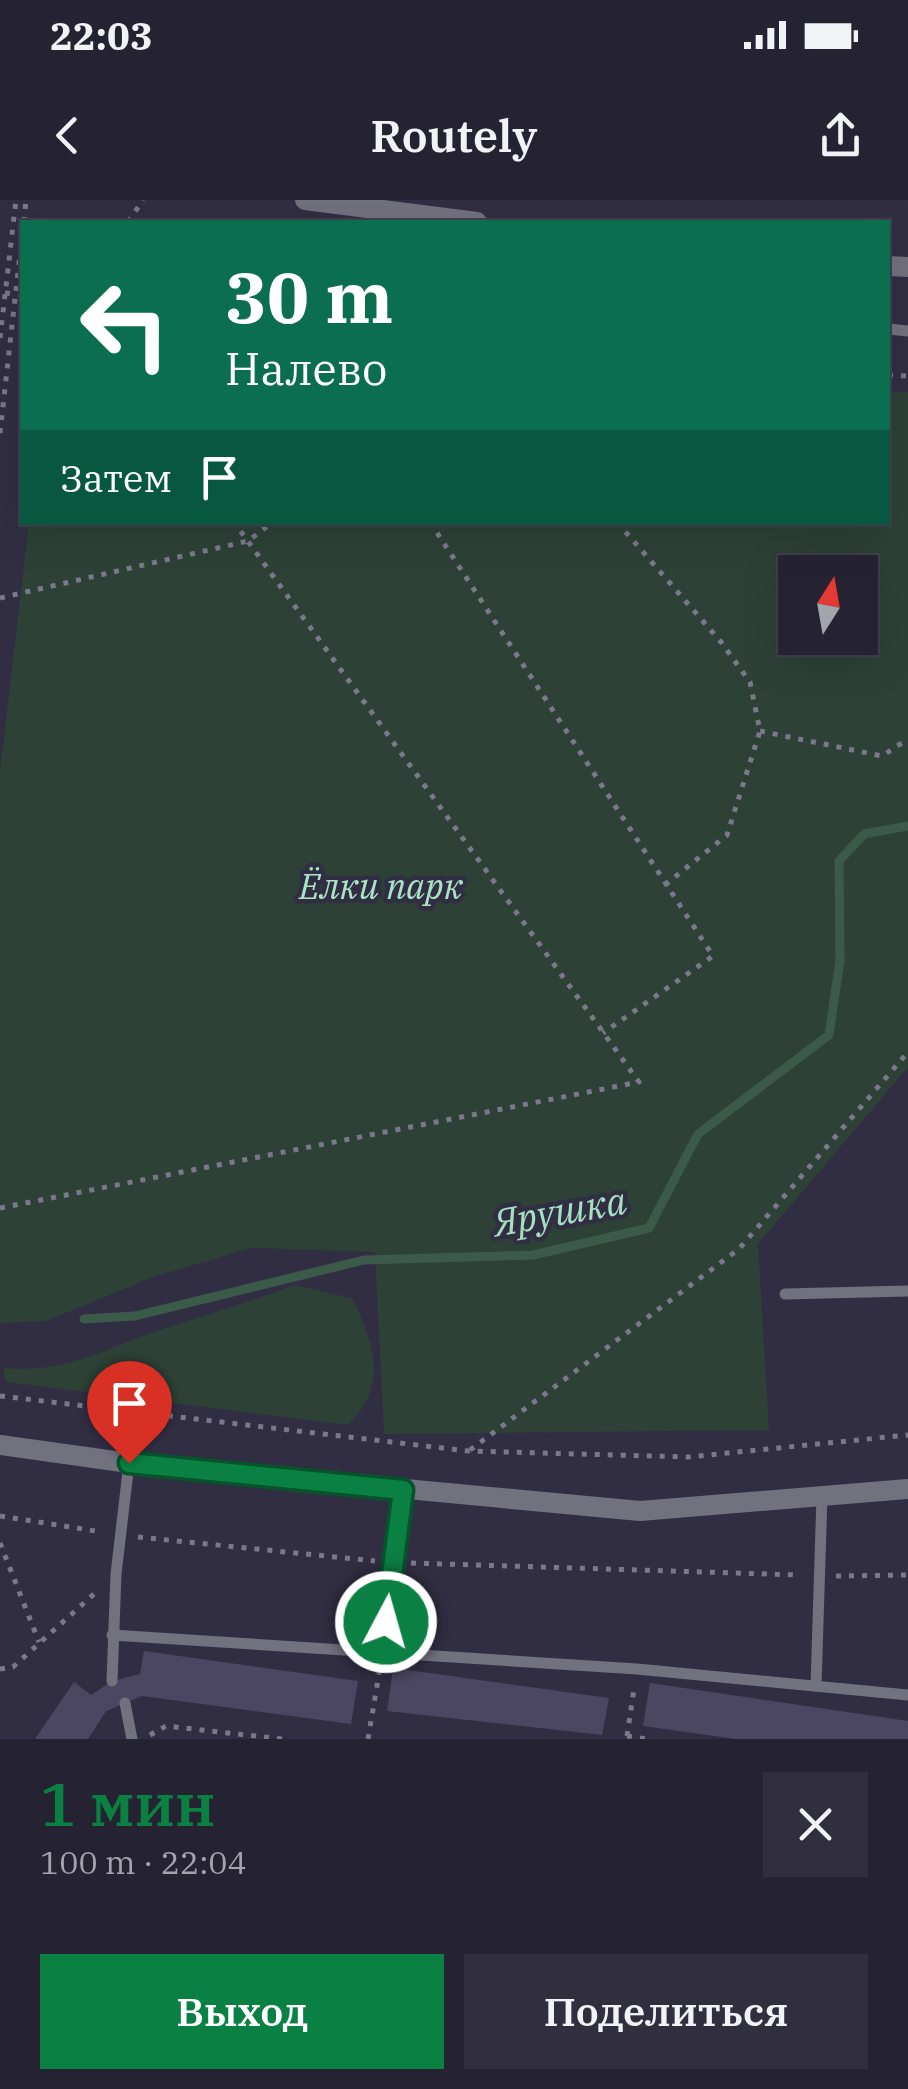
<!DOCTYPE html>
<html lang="ru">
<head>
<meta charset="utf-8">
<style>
	body { margin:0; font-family:"IBM Plex Serif",serif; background:#312f3e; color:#f1f3f6; height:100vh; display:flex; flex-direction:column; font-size:38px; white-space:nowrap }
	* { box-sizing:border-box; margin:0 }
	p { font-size:32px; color:#a3a4ac }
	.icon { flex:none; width:55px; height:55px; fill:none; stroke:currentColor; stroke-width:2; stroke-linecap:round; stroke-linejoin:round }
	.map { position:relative; height:1539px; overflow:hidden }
	.drawer { display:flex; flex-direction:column; background:#252232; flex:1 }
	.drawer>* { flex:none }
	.guide { position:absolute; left:20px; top:20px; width:870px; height:305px; border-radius:0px; box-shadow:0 10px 40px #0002,0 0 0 2px #423f4d; background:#0b6e4f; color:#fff; overflow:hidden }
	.needle { width:65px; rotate:11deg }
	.fabs { position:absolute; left:778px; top:355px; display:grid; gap:20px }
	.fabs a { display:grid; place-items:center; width:100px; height:100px; border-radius:0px; background:#252232; box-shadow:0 10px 40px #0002,0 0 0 2px #423f4d; font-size:50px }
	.pin { position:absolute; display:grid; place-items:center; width:85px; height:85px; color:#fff; margin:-102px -42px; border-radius:50% 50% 50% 0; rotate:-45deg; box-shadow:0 0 10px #0007 }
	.pin .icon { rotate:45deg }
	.me { position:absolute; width:110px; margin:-55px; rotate:6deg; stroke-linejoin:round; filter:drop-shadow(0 0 8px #0008) }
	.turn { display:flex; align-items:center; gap:35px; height:210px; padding:0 40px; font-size:45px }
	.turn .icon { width:130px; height:130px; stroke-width:2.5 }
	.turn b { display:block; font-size:70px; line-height:85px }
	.then { display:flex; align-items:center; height:95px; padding:0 40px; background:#0003; gap:20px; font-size:38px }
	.round { display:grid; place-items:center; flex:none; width:105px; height:105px; border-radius:0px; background:#312f3e }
	.summary { display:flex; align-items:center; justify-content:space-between; height:170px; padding:0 40px }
	h1 { font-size:60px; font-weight:600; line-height:75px; color:#0b8043 }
	.cta { display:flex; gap:20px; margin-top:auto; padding:20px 40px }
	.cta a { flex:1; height:115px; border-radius:0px; background:#0b8043; color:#fff; font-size:40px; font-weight:600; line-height:115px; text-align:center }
	.cta a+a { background:#312f3e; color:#f1f3f6 }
	.status { display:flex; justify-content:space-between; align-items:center; height:70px; padding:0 50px; background:#252232; direction:ltr }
	.status svg { height:28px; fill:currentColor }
	header { display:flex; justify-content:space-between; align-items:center; height:130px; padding:0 40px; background:#252232; font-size:45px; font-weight:600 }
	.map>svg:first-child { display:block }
	.green { fill:#2d4136; fill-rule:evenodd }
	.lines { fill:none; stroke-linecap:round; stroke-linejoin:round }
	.stream { stroke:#3b5a49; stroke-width:9 }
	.building { fill:#4b4763 }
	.path { stroke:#7a788a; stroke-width:5; stroke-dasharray:5 8; stroke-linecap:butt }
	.service { stroke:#72717e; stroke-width:11 }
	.minor { stroke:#72717e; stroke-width:20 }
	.tertiary { stroke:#72717e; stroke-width:20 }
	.route-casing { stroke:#07532c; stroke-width:25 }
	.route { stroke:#0b8043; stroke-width:18 }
	.labels { text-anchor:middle; stroke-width:9; stroke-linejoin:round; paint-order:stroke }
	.park-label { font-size:35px; font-style:italic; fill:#a9e4c4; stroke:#312e43 }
	.water-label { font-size:38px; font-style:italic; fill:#a5e0c0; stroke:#312e43 }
</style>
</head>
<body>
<div class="status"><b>22:03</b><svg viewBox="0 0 49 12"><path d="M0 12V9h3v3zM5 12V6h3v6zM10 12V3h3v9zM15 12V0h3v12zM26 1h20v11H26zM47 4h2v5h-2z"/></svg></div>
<header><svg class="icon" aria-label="back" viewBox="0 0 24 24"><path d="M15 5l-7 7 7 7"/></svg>Routely<svg class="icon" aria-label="share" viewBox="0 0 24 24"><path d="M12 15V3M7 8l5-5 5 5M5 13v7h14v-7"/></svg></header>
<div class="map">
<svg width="908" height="1539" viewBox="0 0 908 1539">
	<rect width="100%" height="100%" fill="#312e43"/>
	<g class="green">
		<path d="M 888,191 L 908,192 L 908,867 L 758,1044 L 769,1230 L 384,1234 L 375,1052 L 251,1048 L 153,1077 L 46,1121 L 0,1123 L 0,571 L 29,323 L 888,322 ZM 795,372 L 860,372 L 860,438 L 795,438 Z"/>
		<path d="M 294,1085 L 352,1098 C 374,1143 389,1185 348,1225 L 7,1182 L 3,1176 L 5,1168 C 66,1173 99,1151 154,1132 C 201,1116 248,1103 294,1085 Z"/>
	</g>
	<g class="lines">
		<polyline class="stream" points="84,1119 135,1116 364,1060 533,1055 649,1028 698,934 829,835 840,760 839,661 864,634 908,626"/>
	</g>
	<g class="building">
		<polygon points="144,1451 358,1481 351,1524 142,1496 106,1511 88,1539 35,1539 74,1482 91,1495 112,1481 140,1474"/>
		<polygon points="393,1468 609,1498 602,1535 387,1511"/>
		<polygon points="650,1483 908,1521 908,1539 736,1539 643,1526"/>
	</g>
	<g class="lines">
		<g class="path">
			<polyline points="24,22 26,0"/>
			<polyline points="128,22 143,0"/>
			<polyline points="5,93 22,95"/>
			<polyline points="0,138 16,0"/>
			<polyline points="888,175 908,176"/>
			<polyline points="0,233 22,36"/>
			<polyline points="430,322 713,756 603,833"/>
			<polyline points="617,322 721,442 750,482 760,531 727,635 665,685"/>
			<polyline points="0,398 248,341 273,322"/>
			<polyline points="760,531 882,556 908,539"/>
			<polyline points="0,1008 639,882 234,322"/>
			<polyline points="0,1196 468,1251 688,1257 908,1235"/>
			<polyline points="470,1250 739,1049 908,852"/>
			<polyline points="0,1316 102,1332"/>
			<polyline points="138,1337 375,1361"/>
			<polyline points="0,1343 39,1442"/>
			<polyline points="411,1363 800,1375"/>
			<polyline points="836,1376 908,1375"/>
			<polyline points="0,1469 13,1467 95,1393"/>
			<polyline points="150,1535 166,1526 282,1539"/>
			<polyline points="627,1536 634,1489"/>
			<polyline points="627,1536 646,1539"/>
			<polyline points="368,1539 380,1468"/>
		</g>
		<g class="service">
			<polyline points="888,129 908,131"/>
			<polyline points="785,1094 908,1091"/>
			<polyline points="112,1435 637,1469 908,1495"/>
			<polyline points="383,1453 403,1290"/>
			<polyline points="112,1481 116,1374 129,1263"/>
			<polyline points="816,1486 822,1296"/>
			<polyline points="125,1503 132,1539"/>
		</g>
		<g class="minor">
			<polyline points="305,0 477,22"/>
			<polyline points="888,66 908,67"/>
		</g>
		<polyline class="tertiary" points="0,1245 129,1263 640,1311 908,1289"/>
	</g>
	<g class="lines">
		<g class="route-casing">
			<polyline id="route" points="129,1263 403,1290 386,1422"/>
		</g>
		<use href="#route" class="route"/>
	</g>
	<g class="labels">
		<g class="park-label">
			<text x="381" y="699">Ёлки парк</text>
		</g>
		<g class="water-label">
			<text transform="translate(560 1012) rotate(-10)" y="13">Ярушка</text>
		</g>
	</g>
</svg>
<div class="fabs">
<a><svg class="needle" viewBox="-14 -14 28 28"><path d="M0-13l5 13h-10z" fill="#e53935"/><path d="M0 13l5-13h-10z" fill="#a3a4ac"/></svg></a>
</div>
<div class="pin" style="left:129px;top:1263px;background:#d93025"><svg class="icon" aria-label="arrive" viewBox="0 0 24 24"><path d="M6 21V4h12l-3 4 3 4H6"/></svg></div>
<svg class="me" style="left:386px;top:1422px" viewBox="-20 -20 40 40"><circle r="17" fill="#0b8043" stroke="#fff" stroke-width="3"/><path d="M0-11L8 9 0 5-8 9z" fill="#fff"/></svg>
<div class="guide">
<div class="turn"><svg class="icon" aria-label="left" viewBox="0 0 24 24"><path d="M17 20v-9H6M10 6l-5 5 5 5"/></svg><div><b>30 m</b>Налево</div></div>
<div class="then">Затем<svg class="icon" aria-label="arrive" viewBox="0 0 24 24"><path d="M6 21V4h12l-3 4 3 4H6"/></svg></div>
</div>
</div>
<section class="drawer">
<div class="summary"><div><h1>1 мин</h1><p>100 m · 22:04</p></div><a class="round"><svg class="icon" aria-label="close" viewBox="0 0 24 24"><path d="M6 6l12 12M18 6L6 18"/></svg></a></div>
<div class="cta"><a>Выход</a><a>Поделиться</a></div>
</section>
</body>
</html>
